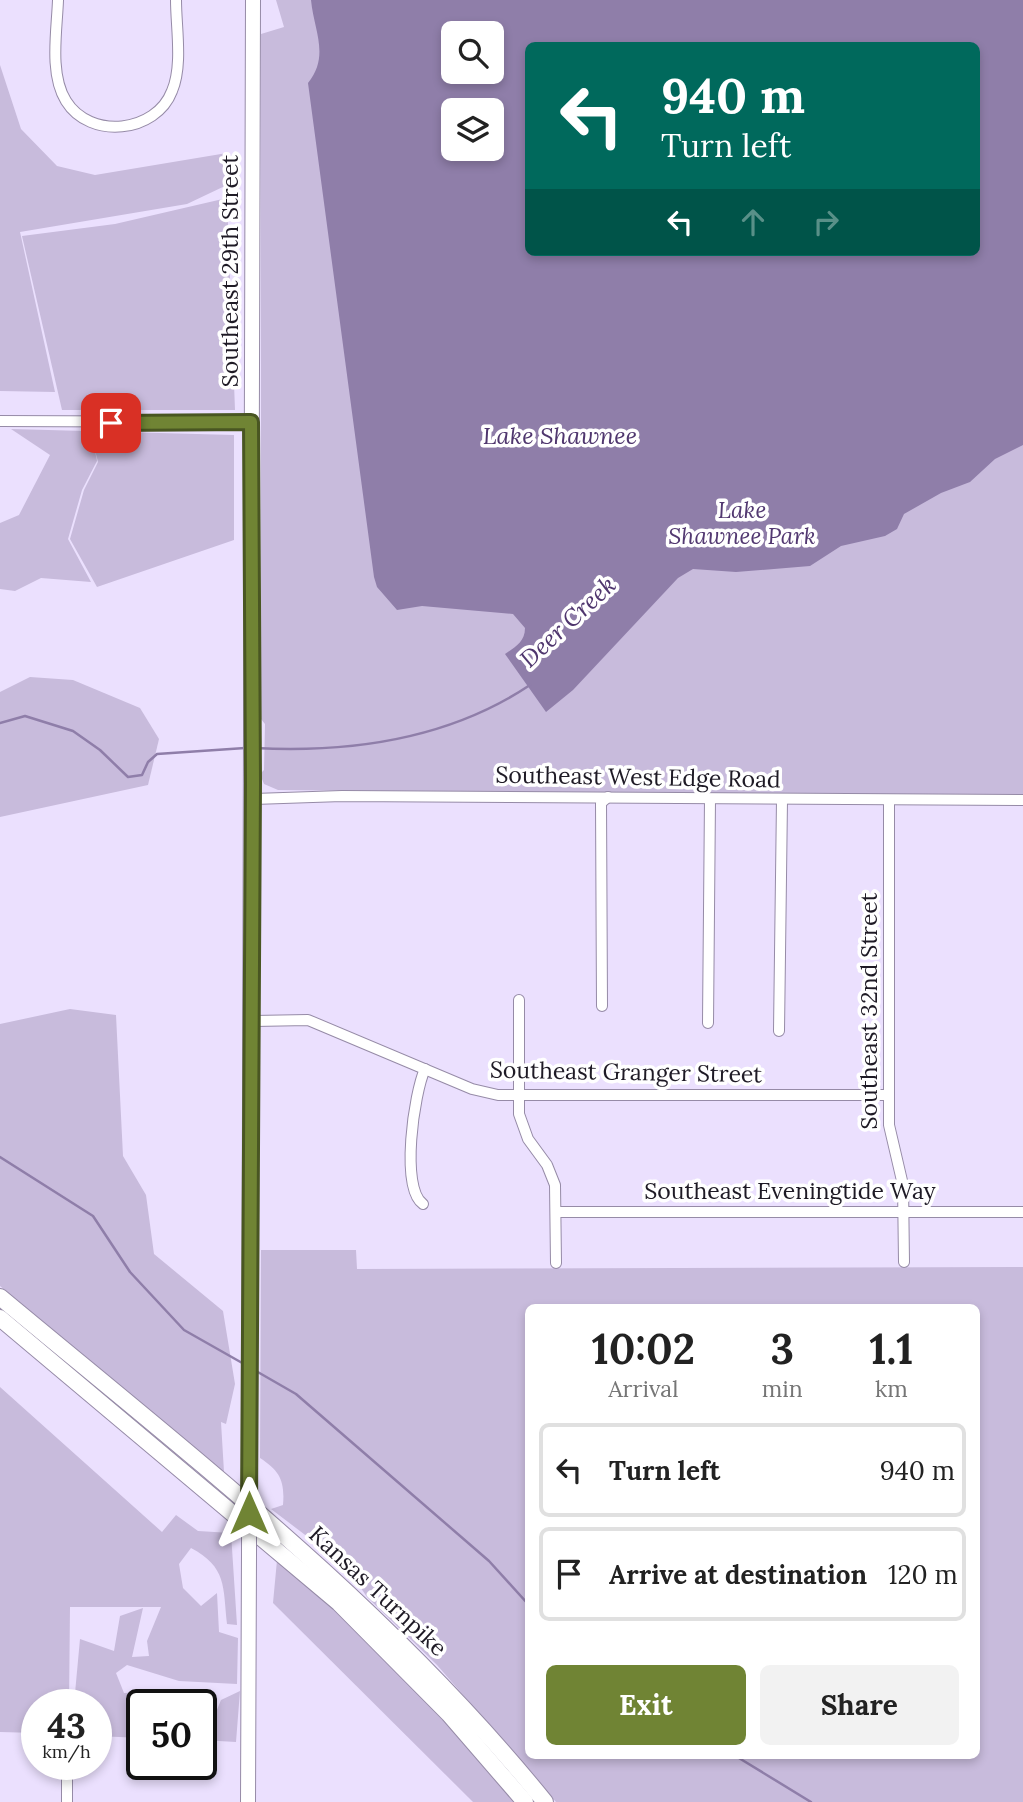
<!DOCTYPE html>
<html lang="en">
<head>
<meta charset="utf-8">
<style>
	body { margin:0; font-family:Lora,serif; background:#f2f2f2; color:#222; height:100vh; display:flex; flex-direction:column; font-size:26px; white-space:nowrap }
	* { box-sizing:border-box; margin:0 }
	p { font-size:23px; color:#767676 }
	.icon { flex:none; width:38px; height:38px; fill:none; stroke:currentColor; stroke-width:2; stroke-linecap:round; stroke-linejoin:round }
	.map { position:relative; flex:1; overflow:hidden }
	.sheet { position:absolute; left:525px; top:1304px; width:455px; height:455px; display:flex; flex-direction:column; background:#fff; border-radius:10px; box-shadow:0 4px 10px #0003 }
	.sheet>* { flex:none }
	.hud { position:absolute; left:525px; top:42px; width:455px; height:214px; border-radius:10px; box-shadow:0 4px 10px #0003; background:#00695c; color:#fff; overflow:hidden }
	.buttons { position:absolute; left:441px; top:21px; display:grid; gap:14px }
	.buttons a { display:grid; place-items:center; width:63px; height:63px; border-radius:10px; background:#fff; box-shadow:0 4px 10px #0003; font-size:35px }
	.speed { position:absolute; left:21px; top:1689px; display:flex; gap:14px; font-size:35px; font-weight:700; text-align:center }
	.speed>* { display:grid; place-content:center; width:91px; height:91px; border-radius:50%; background:#fff; box-shadow:0 4px 10px #0003; line-height:1 }
	.speed small { font-size:18px; font-weight:400 }
	.speed .limit { border:4px solid #111; border-radius:10px; background:#fff; color:#111 }
	.pin { position:absolute; display:grid; place-items:center; width:60px; height:60px; color:#fff; margin:-30px; border-radius:14px; box-shadow:0 4px 10px #0006 }
	.me { position:absolute; width:77px; margin:-38px; rotate:0deg; stroke-linejoin:round; filter:drop-shadow(0 0 5px #0008) }
	.turn { display:flex; align-items:center; gap:24px; height:147px; padding:0 21px; font-size:32px }
	.turn .icon { width:91px; height:91px; stroke-width:2.5 }
	.turn b { display:block; font-size:49px; line-height:60px }
	.lanes { display:flex; align-items:center; height:66px; padding:0 21px; background:#0003; justify-content:center; gap:35px; direction:ltr }
	.lanes .off { opacity:.35 }
	.eta { display:flex; justify-content:space-evenly; align-items:center; height:119px; text-align:center }
	.eta b { font-size:42px; font-weight:700; line-height:49px }
	.button { display:flex; gap:14px; margin-top:auto; padding:14px 21px }
	.button a { flex:1; height:80px; border-radius:10px; background:#708434; color:#fff; font-size:28px; font-weight:700; line-height:80px; text-align:center }
	.button a+a { background:#f2f2f2; color:#222 }
	ul { padding:0; list-style:none }
	li { display:flex; align-items:center; gap:21px; height:94px; margin:0 14px 10px; padding:0 7px; border:4px solid #e0e0e0; border-radius:10px }
	li div { flex:1 }
	li b { display:block; font-size:26px }
	li em { font-style:normal }
	.map>svg:first-child { display:block }
	.green { fill:#c8bbdc; fill-rule:evenodd }
	.water { fill:#8f7ea9; fill-rule:evenodd }
	.lines { fill:none; stroke-linecap:round; stroke-linejoin:round }
	.stream { stroke:#8f7ea9; stroke-width:2.5 }
	.minor-casing { stroke:#968ba7; stroke-width:12 }
	.major-casing { stroke:#968ba7; stroke-width:16 }
	.highway-casing { stroke:#968ba7; stroke-width:18 }
	.minor { stroke:#fff; stroke-width:10 }
	.major { stroke:#fff; stroke-width:14 }
	.highway { stroke:#fff; stroke-width:16 }
	.major-bridge-casing { stroke:#968ba7; stroke-width:16; stroke-linecap:butt }
	.major-bridge { stroke:#fff; stroke-width:14 }
	.route-casing { stroke:#495622; stroke-width:18 }
	.route { stroke:#708434; stroke-width:12 }
	.labels { text-anchor:middle; stroke-width:7; stroke-linejoin:round; paint-order:stroke }
	.street-label { font-size:23px; fill:#1e1a25; stroke:#fff }
	.park-label { font-size:23px; font-style:italic; fill:#523871; stroke:#fff }
	.water-label { font-size:24px; font-style:italic; fill:#4f366e; stroke:#fff }
</style>
</head>
<body>
<div class="map">
<svg width="1023" height="1802" viewBox="0 0 1023 1802">
	<rect width="100%" height="100%" fill="#ebe0fe"/>
	<g class="green">
		<path d="M 276,0 L 1023,0 L 1023,797 L 278,790 L 264,784 L 260,774 L 264,770 L 265,724 L 261,719 L 261,34 L 284,27 ZM 453,33 L 492,33 L 492,72 L 453,72 ZM 528,46 L 976,46 L 976,252 L 528,252 ZM 453,110 L 492,110 L 492,149 L 453,149 Z"/>
		<polygon points="0,65 21,129 57,166 95,175 227,153 227,185 187,204 20,232 55,392 0,391"/>
		<polygon points="227,198 235,410 62,410 22,236 115,224"/>
		<polygon points="11,429 234,435 234,540 97,587 70,539 84,490 98,462 94,446 97,461 82,490 68,539 91,582 41,578 15,591 0,589 0,523 19,515 50,455"/>
		<polygon points="30,677 73,680 140,708 159,739 148,785 0,817 0,692"/>
		<polygon points="70,1009 116,1015 123,1156 146,1195 154,1254 223,1311 235,1384 226,1424 221,1422 224,1472 0,1286 0,1024"/>
		<path d="M 261,1250 L 356,1250 L 357,1269 L 1023,1267 L 1023,1802 L 556,1802 L 437,1665 L 367,1597 L 346,1566 L 271,1509 L 283,1505 C 285,1481 280,1471 260,1458 ZM 528,1307 L 976,1307 L 976,1755 L 528,1755 Z"/>
		<path d="M 0,1387 L 162,1532 L 176,1515 L 198,1531 L 231,1533 L 237,1625 L 227,1624 C 223,1587 227,1567 191,1548 L 179,1564 L 183,1588 L 201,1606 L 217,1593 L 219,1632 L 238,1638 L 237,1684 L 179,1681 L 127,1665 L 116,1673 L 124,1693 L 184,1690 L 167,1704 L 142,1704 L 142,1738 L 96,1736 L 96,1704 L 74,1704 L 80,1639 L 114,1651 L 120,1616 L 143,1608 L 132,1657 L 149,1656 L 147,1641 L 161,1607 L 70,1607 L 69,1704 L 37,1704 L 37,1733 L 0,1732 Z"/>
		<polygon points="277,1560 355,1627 466,1743 516,1802 473,1802 273,1603"/>
		<polygon points="240,1691 236,1742 201,1740 201,1722 212,1722 221,1700"/>
	</g>
	<path class="water" d="M 311,0 L 1023,0 L 1023,445 L 995,459 L 970,482 L 941,493 L 904,514 L 897,529 L 885,536 L 841,546 L 810,566 L 736,572 L 693,569 L 678,578 L 573,690 L 546,712 L 505,654 C 515,647 525,642 525,628 L 513,614 L 422,606 L 397,610 L 377,587 L 374,577 L 308,83 C 330,56 314,31 311,0 ZM 453,33 L 492,33 L 492,72 L 453,72 ZM 528,46 L 976,46 L 976,252 L 528,252 ZM 453,110 L 492,110 L 492,149 L 453,149 Z"/>
	<g class="lines">
		<g class="stream">
			<polyline points="0,723 25,716 73,731 100,750 128,777 142,775 148,762 157,754 245,748"/>
			<path d="M 255,748 C 351,753 449,739 530,685"/>
			<polyline points="0,1157 93,1216 130,1272 184,1330 244,1364"/>
			<polyline points="256,1371 296,1394 489,1561 528,1604"/>
			<polyline points="734,1755 811,1802"/>
		</g>
		<g class="minor-casing">
			<g id="minor">
				<path d="M 58,0 C 57,30 49,74 66,101 C 90,140 156,133 172,91 C 183,65 176,28 176,0"/>
				<polyline points="0,421 251,422"/>
				<polyline points="252,799 342,796 1023,800"/>
				<polyline points="889,800 889,1125 903,1185 904,1262"/>
				<polyline points="519,1000 519,1114 528,1139 547,1165 555,1185 556,1263"/>
				<polyline points="602,1006 601,803 608,797"/>
				<polyline points="250,1021 308,1020 472,1089 498,1095 889,1095"/>
				<polyline points="708,1023 710,799"/>
				<polyline points="779,1031 782,800"/>
				<path d="M 423,1204 C 400,1188 414,1093 425,1069"/>
				<polyline points="556,1212 1023,1212"/>
				<polyline points="67,1802 67,1764"/>
			</g>
		</g>
		<g class="major-casing">
			<g id="major">
				<polyline points="249,1470 253,0"/>
				<polyline points="248,1802 249,1555"/>
			</g>
		</g>
		<g class="highway-casing">
			<g id="highway">
				<path d="M 0,1297 C 191,1456 388,1608 545,1802"/>
				<polyline points="0,1318 339,1603 449,1714 525,1802"/>
			</g>
		</g>
		<use href="#minor" class="minor"/>
		<use href="#major" class="major"/>
		<use href="#highway" class="highway"/>
		<g class="major-bridge-casing">
			<polyline id="major-bridge" points="249,1555 249,1470"/>
		</g>
		<use href="#major-bridge" class="major-bridge"/>
	</g>
	<g class="lines">
		<g class="route-casing">
			<polyline id="route" points="111,423 251,422 253,783 249,1513"/>
		</g>
		<use href="#route" class="route"/>
	</g>
	<g class="labels">
		<g class="street-label">
			<text transform="translate(230 271) rotate(-90)" y="8">Southeast 29th Street</text>
			<text transform="translate(638 777) rotate(1)" y="8">Southeast West Edge Road</text>
			<text transform="translate(869 1011) rotate(-90)" y="8">Southeast 32nd Street</text>
			<text transform="translate(626 1072) rotate(1)" y="8">Southeast Granger Street</text>
			<text x="790" y="1199">Southeast Eveningtide Way</text>
			<text transform="translate(378 1591) rotate(43)" y="8">Kansas Turnpike</text>
		</g>
		<g class="park-label">
			<text x="742" y="518">Lake<tspan x="742" dy="26">Shawnee Park</tspan></text>
		</g>
		<g class="water-label">
			<text x="560" y="444">Lake Shawnee</text>
			<text transform="translate(568 622) rotate(-43)" y="8">Deer Creek</text>
		</g>
	</g>
</svg>
<div class="buttons">
<a><svg class="icon" aria-label="search" viewBox="0 0 24 24"><circle cx="10" cy="10" r="6"/><path d="M15 15l6 6"/></svg></a>
<a><svg class="icon" aria-label="layers" viewBox="0 0 24 24"><path d="M12 4l9 5-9 5-9-5zM3 14l9 5 9-5"/></svg></a>
</div>
<div class="speed"><div>43<small>km/h</small></div><div class="limit">50</div></div>
<div class="pin" style="left:111px;top:423px;background:#d93025"><svg class="icon" aria-label="arrive" viewBox="0 0 24 24"><path d="M6 21V4h12l-3 4 3 4H6"/></svg></div>
<svg class="me" style="left:249px;top:1513px" viewBox="-20 -20 40 40"><path d="M0-17L14 15 0 8-14 15z" fill="#708434" stroke="#fff" stroke-width="4"/></svg>
<div class="hud">
<div class="turn"><svg class="icon" aria-label="left" viewBox="0 0 24 24"><path d="M17 20v-9H6M10 6l-5 5 5 5"/></svg><div><b>940 m</b>Turn left</div></div>
<div class="lanes"><svg class="icon" aria-label="left" viewBox="0 0 24 24"><path d="M17 20v-9H6M10 6l-5 5 5 5"/></svg><svg class="icon off" aria-label="ahead" viewBox="0 0 24 24"><path d="M12 20V5M6 11l6-6 6 6"/></svg><svg class="icon off" aria-label="right" viewBox="0 0 24 24"><path d="M7 20v-9h11M14 6l5 5-5 5"/></svg></div>
</div>
<section class="sheet">
<div class="eta">
<div><b>10:02</b><p>Arrival</p></div>
<div><b>3</b><p>min</p></div>
<div><b>1.1</b><p>km</p></div>
</div>
<ul>
<li><svg class="icon" aria-label="left" viewBox="0 0 24 24"><path d="M17 20v-9H6M10 6l-5 5 5 5"/></svg><div><b>Turn left</b></div><em>940 m</em></li>
<li><svg class="icon" aria-label="arrive" viewBox="0 0 24 24"><path d="M6 21V4h12l-3 4 3 4H6"/></svg><div><b>Arrive at destination</b></div><em>120 m</em></li>
</ul>
<div class="button"><a>Exit</a><a>Share</a></div>
</section>
</div>
</body>
</html>
